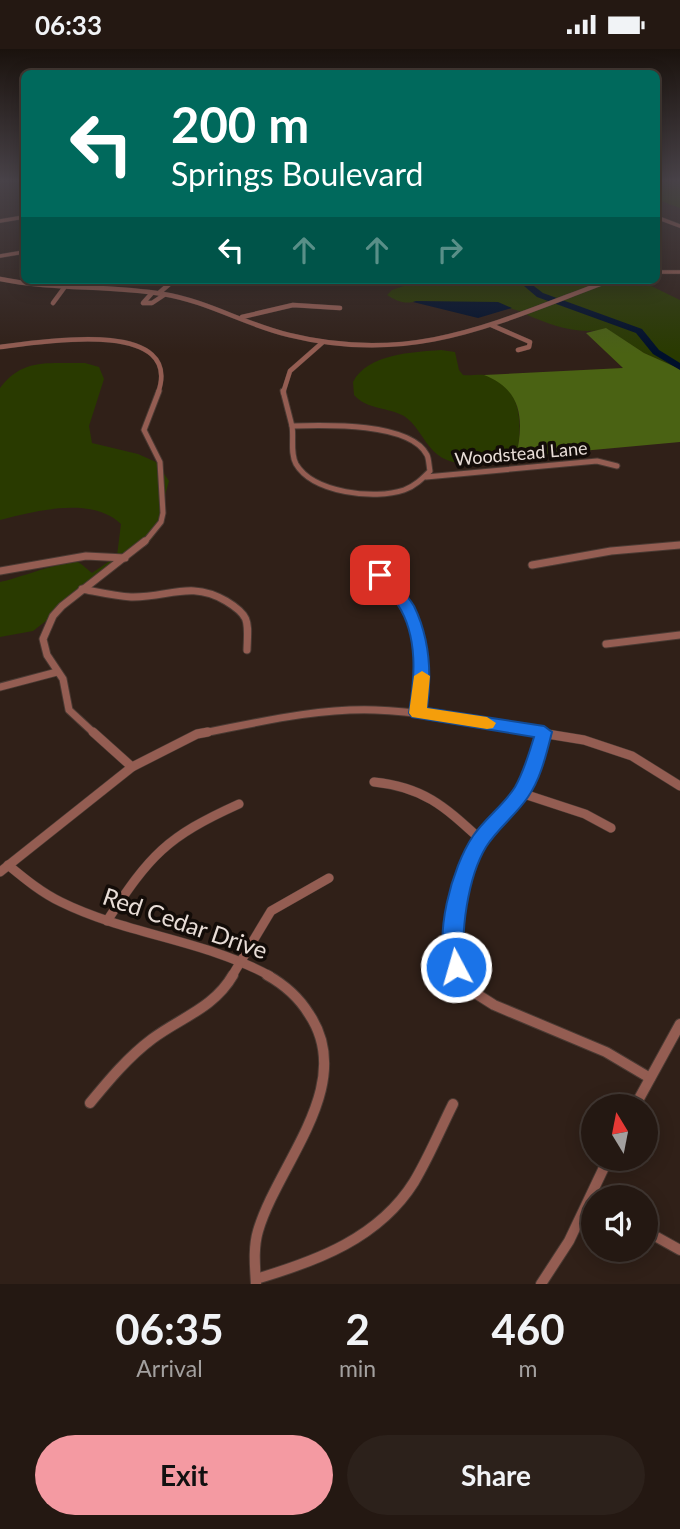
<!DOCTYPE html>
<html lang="en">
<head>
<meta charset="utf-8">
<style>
	body { margin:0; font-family:Lato,sans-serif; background:#2c211b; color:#f1f3f6; height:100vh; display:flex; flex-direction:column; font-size:26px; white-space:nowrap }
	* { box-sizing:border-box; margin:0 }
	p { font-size:23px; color:#a3a09f }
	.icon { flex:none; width:38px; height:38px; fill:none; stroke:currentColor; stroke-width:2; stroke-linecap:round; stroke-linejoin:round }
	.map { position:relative; height:1235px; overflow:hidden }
	.panel { display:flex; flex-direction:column; background:#241812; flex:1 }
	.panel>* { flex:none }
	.guide { position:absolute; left:21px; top:21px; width:639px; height:214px; border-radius:10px; box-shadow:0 4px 18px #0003,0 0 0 2px #413732; background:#00695c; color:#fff; overflow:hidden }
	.needle { width:46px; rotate:350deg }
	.fabs { position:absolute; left:581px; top:1045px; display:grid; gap:14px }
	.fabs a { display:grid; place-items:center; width:77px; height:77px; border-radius:50%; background:#241812; box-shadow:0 4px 18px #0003,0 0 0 2px #413732; font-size:35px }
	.pin { position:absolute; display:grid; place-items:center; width:60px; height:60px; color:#fff; margin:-30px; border-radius:14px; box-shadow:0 4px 10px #0006 }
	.me { position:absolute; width:77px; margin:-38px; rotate:354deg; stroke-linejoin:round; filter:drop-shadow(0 0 5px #0008) }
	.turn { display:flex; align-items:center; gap:24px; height:147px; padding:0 35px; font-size:32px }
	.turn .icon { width:91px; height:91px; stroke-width:2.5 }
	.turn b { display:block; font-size:49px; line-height:60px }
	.lanes { display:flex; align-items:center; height:66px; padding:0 35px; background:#0003; justify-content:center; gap:35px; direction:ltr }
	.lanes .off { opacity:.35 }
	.eta { display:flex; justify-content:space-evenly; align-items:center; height:119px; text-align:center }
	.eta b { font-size:42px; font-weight:700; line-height:49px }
	.button { display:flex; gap:14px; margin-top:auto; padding:14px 35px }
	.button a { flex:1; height:80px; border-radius:42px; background:#f49aa2; color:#111; font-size:28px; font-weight:700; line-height:80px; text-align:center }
	.button a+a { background:#2c211b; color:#f1f3f6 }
	.status { display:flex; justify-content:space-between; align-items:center; height:49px; padding:0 35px; background:#241812; direction:ltr }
	.status svg { height:19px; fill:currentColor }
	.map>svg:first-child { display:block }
	.green { fill:#293a00 }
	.forest { fill:#4a6213 }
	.water { fill:#00102b }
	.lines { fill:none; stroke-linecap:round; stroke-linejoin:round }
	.river { fill:#00102b; fill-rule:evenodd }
	.street-far5-casing { stroke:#4a3a33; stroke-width:4.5 }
	.street-far4-casing { stroke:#4a3a33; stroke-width:5 }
	.street-far3-casing { stroke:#4a3a33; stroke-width:7 }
	.street-far2-casing { stroke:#4a3a33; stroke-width:9 }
	.street-far1-casing { stroke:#4a3a33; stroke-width:10 }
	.street-casing { stroke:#4a3a33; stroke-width:12 }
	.street-far5 { stroke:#945d52; stroke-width:3.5 }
	.street-far4 { stroke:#945d52; stroke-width:4.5 }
	.street-far3 { stroke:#945d52; stroke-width:5 }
	.street-far2 { stroke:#945d52; stroke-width:7 }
	.street-far1 { stroke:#945d52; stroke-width:9 }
	.street { stroke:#945d52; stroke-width:10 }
	.route { fill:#1a73e8; stroke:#114b97; stroke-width:2 }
	.slow { fill:#f59e0b }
	.labels { text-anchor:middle; stroke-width:7; stroke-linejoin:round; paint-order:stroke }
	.far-street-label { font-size:18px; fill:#e8ddd7; stroke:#130c08 }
	.near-street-label { font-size:24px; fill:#e8ddd7; stroke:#130c08 }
</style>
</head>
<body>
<div class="status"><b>06:33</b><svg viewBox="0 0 49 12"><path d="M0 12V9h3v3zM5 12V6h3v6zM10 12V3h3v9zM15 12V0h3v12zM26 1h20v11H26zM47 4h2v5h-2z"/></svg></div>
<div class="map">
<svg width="680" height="1235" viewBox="0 0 680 1235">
	<rect width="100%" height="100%" fill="#302018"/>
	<g class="green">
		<polygon points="656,132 680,132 680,159 656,150"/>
		<path d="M 421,231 L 598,231 L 605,232 L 522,263 C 490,251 451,254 416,252 C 406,256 396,252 387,246 L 392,241 Z"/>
		<path d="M 616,231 L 639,231 L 680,251 L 680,320 L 644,304 L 606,280 C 577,286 553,277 525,265 Z"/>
		<path d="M 441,301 L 455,303 L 459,321 L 463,326 C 470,327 477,325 485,326 C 523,334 523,379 516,408 C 486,413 450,425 429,397 C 421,387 415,374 404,367 C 388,358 367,361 354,346 L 353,333 C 367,305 413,303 441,301 Z"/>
		<path d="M 85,314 L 99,318 L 104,330 L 89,377 L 92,394 L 138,405 L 156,413 L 169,432 L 153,489 L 33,582 L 0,588 L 0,533 C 15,530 69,510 78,513 C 82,515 88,521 92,524 L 117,507 L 121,475 C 92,447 35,462 0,471 L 0,339 C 23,308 50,315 85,314 Z"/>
	</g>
	<path class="forest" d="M 606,279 L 644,304 L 680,320 L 680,393 L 516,408 C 524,372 523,341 484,326 L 623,319 L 586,284 Z"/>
	<polygon class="water" points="416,252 498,253 512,259 478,269 413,253"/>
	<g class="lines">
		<polygon class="river" points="517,231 526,231 543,244 642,280 659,301 680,314 680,321 653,305 636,284 537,248"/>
		<g class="street-far5-casing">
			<g id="street-far5">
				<polyline points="656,168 680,177"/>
				<polyline points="0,172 24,168"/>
				<polyline points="0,207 24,203"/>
				<polyline points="656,223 680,223"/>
			</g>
		</g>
		<g class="street-far4-casing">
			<g id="street-far4">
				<path d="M 0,230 C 54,241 109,236 163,245 C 207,252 246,276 289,286 C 415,317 497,273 611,231"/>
				<polyline points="152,244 143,254 152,254 164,246"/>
				<polyline points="159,244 174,231"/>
				<polyline points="53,254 64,239"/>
				<polyline points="242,268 293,256 340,259"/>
				<polyline points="491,276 530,293 529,298 518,301"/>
				<path d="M 0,298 C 38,293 185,268 158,344"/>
				<polyline points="283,344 290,322 323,293"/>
			</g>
		</g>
		<g class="street-far3-casing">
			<g id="street-far3">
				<polyline points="283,342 292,377"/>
				<path d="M 292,377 C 324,376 410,373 427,406 C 429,410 429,418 430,422 C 422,430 415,437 404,441 C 375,451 313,444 296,415 C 290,404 294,389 292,377 Z"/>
				<polyline points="426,428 597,412 617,417"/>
				<polyline points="144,494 161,473 163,464 160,413 144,381 159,342"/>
			</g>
		</g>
		<g class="street-far2-casing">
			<g id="street-far2">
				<polyline points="532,516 611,502 680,496"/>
				<polyline points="0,522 86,507 125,509"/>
				<path d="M 380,526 C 418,570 429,607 418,664"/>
				<path d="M 82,540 C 98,543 115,547 131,548 C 168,549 190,531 226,552 C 251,567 248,573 247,601"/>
				<polyline points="606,595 680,586"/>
				<polyline points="0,638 57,623"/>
				<polyline points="95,685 69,661 63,630 47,606 43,590 53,567 62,557 145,492"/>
				<path d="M 198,685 C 256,674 315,659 375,661 C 432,663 489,676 546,685"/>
			</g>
		</g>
		<g class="street-far1-casing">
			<g id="street-far1">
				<polyline points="93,683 132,718"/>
				<polyline points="535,683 584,691 632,707 680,737"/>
				<path d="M 374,733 C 424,738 445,758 480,790"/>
				<polyline points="521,744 585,765 611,779"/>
				<path d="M 8,816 C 25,830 42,844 61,853 C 128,886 205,891 270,927"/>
				<polyline points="0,823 132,718 197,685 208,683"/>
				<path d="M 107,872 C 150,806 166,788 239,755"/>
				<polyline points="232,927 271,862 329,829"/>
				<path d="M 462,927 C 457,920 453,912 452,903 C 449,875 464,811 481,788 C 493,773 510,760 521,744 C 533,726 538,703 544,683"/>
			</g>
		</g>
		<g class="street-casing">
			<g id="street">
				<polyline points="461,926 472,942 494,956 606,1003 650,1029"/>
				<path d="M 90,1054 C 109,1031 128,1008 152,990 C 180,969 214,959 233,926"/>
				<polyline points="635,1057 680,975"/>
				<polyline points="646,1182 680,1201"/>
				<path d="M 256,1230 C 317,1212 379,1189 414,1133 C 429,1108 440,1081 453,1055"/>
				<path d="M 256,1235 C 255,1218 253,1199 258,1182 C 278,1114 357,1036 309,965 C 298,947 285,936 267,926"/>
				<polyline points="541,1235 569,1192 608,1110"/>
			</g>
		</g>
		<use href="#street-far5" class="street-far5"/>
		<use href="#street-far4" class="street-far4"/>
		<use href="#street-far3" class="street-far3"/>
		<use href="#street-far2" class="street-far2"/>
		<use href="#street-far1" class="street-far1"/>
		<use href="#street" class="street"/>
	</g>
	<linearGradient id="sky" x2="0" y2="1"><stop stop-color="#1a120d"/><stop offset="0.43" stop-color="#484248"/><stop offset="1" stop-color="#484248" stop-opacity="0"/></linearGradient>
	<rect width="680" height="305" fill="url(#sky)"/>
	<path class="route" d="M 380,522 L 385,523 C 394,533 407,545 414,557 C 430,590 432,624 427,659 L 544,677 L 552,683 C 546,706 541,729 528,748 C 516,766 497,780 486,798 C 469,826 458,887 467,918 L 464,925 L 456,928 L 449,925 C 432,889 452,818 473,787 C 485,769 504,756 515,738 C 524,722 529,705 534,688 L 412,668 L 409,664 C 415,629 418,587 398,556 C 391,545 381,536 373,526 Z"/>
	<polygon class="slow" points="422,622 430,627 427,659 487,668 496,674 493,679 487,680 412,668 409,664 414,627"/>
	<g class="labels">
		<g class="far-street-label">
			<text transform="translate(521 405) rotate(-5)" y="6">Woodstead Lane</text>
		</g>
		<g class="near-street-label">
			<text transform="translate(185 875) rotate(19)" y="8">Red Cedar Drive</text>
		</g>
	</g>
</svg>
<div class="fabs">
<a><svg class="needle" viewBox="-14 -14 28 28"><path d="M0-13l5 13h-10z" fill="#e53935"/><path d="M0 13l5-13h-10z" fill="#a3a09f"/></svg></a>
<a><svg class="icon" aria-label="sound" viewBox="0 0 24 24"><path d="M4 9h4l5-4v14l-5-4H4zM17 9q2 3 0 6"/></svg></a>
</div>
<div class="pin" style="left:380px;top:526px;background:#d93025"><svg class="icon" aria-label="arrive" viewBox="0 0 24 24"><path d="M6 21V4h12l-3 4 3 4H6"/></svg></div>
<svg class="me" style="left:456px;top:918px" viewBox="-20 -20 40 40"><circle r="17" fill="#1a73e8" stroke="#fff" stroke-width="3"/><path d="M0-11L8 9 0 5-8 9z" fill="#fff"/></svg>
<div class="guide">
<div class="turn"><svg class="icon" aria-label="left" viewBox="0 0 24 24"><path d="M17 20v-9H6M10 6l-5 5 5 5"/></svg><div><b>200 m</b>Springs Boulevard</div></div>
<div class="lanes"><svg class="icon" aria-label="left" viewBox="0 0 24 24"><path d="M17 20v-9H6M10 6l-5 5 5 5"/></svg><svg class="icon off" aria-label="ahead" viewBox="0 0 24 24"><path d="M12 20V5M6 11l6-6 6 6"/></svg><svg class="icon off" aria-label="ahead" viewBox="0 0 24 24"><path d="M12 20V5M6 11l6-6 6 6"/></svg><svg class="icon off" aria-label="right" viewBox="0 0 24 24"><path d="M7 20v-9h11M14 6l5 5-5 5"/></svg></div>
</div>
</div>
<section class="panel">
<div class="eta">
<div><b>06:35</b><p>Arrival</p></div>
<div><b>2</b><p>min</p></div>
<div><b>460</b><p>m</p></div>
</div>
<div class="button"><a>Exit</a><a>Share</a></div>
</section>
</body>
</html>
